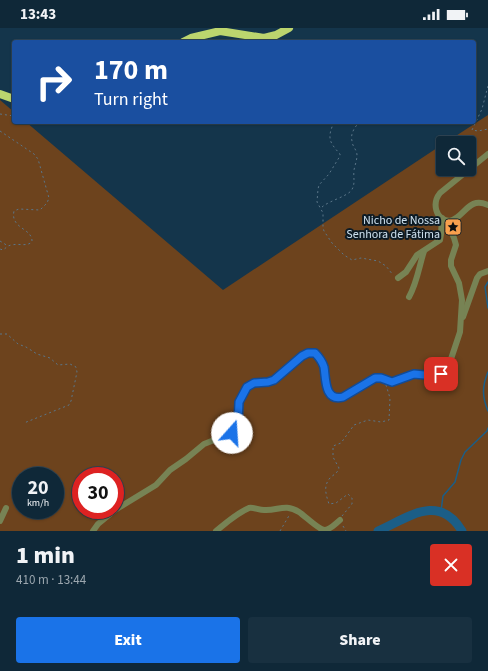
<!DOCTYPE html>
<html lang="en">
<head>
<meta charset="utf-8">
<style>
	body { margin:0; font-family:"Source Sans 3",sans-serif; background:#183040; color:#f1f3f6; height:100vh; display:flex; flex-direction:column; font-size:15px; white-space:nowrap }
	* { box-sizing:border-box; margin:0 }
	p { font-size:13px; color:#9ba6ae }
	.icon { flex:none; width:22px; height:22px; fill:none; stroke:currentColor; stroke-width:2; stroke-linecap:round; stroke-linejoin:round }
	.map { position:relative; height:503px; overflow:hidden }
	.panel { display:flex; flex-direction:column; background:#0f2838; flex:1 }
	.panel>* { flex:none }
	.hud { position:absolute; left:12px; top:12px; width:464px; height:84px; border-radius:4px; box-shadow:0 1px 3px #0004,0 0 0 1px #2f4453; background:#1a4fa0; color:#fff; overflow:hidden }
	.controls { position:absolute; left:436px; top:108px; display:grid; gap:8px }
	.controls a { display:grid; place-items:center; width:40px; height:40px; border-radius:4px; background:#0f2838; box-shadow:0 1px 3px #0004,0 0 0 1px #2f4453; font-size:20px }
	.speed { position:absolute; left:12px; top:439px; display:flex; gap:8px; font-size:20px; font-weight:700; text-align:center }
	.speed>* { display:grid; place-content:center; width:52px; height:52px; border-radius:50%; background:#0f2838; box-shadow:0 1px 3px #0004,0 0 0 1px #2f4453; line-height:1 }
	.speed small { font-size:10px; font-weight:400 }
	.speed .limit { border:6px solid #d22; background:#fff; color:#111 }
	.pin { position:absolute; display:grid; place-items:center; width:34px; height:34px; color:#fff; margin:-17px; border-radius:8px; box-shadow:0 2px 6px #0006 }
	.me { position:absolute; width:44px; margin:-22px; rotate:19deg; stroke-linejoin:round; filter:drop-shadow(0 0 3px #0008) }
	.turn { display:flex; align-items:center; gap:14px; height:84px; padding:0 16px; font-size:18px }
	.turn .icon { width:52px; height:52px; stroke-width:2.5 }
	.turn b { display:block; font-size:28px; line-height:34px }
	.round { display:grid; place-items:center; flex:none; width:42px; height:42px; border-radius:4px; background:#183040 }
	.head { display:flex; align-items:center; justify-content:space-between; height:68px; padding:0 16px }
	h1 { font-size:24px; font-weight:800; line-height:30px }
	.button { display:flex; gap:8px; margin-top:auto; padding:8px 16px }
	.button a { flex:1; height:46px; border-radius:4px; background:#1a73e8; color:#fff; font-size:16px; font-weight:800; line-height:46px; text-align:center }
	.button a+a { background:#183040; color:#f1f3f6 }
	.status { display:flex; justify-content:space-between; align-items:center; height:28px; padding:0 20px; background:#0f2838; direction:ltr }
	.status svg { height:11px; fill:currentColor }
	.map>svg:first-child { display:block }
	.green { fill:#6d431d; fill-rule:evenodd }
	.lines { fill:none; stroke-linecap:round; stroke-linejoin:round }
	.stream { stroke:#1b5e87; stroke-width:1.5 }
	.river { stroke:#1b5e87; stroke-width:9 }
	.path { stroke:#5b7689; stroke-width:1; stroke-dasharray:2 3; stroke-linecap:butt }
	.minor { stroke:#778354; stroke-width:6 }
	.major { stroke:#bcd56e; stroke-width:8 }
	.route-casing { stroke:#114b97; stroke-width:10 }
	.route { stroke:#1a73e8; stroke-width:7 }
	.labels { text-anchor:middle; stroke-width:4; stroke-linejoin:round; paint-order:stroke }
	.poi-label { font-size:12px; fill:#cee1ef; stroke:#0d1b25; text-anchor:end }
</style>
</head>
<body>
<div class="status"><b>13:43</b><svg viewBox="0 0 49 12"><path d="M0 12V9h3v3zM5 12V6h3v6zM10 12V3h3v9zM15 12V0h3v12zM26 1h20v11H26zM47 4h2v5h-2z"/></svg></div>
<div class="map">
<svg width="488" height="503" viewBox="0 0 488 503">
	<rect width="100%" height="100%" fill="#14354b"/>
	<path class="green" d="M 0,72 L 14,84 L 14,94 L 26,94 L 223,262 L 443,116 L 443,141 L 469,141 L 469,115 L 445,115 L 488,87 L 488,503 L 0,503 ZM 21,448 L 55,448 L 55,482 L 21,482 ZM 81,448 L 115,448 L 115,482 L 81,482 Z"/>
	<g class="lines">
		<g class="stream">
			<polyline points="488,254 485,259 488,280"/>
			<path d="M 488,344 C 482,358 482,369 488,383"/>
			<polyline points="441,483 443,468 455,454 461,432 465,424 487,403 488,400"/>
		</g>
		<path class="river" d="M 378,503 C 409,489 439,465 462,503"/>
		<g class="path">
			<polyline points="488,58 482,81 472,102 478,103 488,101"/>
			<polyline points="0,86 14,88"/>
			<path d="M 334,94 C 327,110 329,114 340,126 L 340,128 L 329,146 L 319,157 L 318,161 L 317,174 L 323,185 L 323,200 L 324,203 L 332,215 L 344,227 L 352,232 L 361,230 L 378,233 L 386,238 L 393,247"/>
			<path d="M 0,103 L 34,126 L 38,131 L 49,170 L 47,175 L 40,182 L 19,181 L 14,183 C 10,201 33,200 32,214 C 26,219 19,215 12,217 C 8,217 6,220 3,222 L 0,221"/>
			<path d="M 322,179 C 329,173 345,169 351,163 C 356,156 353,150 354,142 C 355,137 357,132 357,127 C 357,122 352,118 352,113 C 350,106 355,98 360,94"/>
			<polyline points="0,213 8,218"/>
			<polyline points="0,306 7,306 18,316 26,319 37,326 50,330 58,337 70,336 76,339 77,344 71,373 69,377 24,395"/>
			<path d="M 342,488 L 352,476 L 352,470 L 348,466 L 336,475 L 329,476 C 326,467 323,458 330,450 C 334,446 337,446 339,440 L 333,429 L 333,418 L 341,415 L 354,397 L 368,392 L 381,394 L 389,392 L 390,370 L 386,357"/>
			<polyline points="343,498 346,503"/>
			<polyline points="280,503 290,486"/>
		</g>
		<g class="minor">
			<path d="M 488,126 L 440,165 C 432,175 435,192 450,193 C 465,189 468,168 488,177"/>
			<polyline points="398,250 406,244 417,227 440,212 441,206 442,190"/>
			<path d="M 409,269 C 417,255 419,239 424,223"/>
			<polyline points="463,289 477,250 480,246 488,243"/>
			<path d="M 115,482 L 156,457 L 170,442 L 186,431 L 204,416 L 232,405 L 238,396 L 238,376 L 246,360 L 254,355 L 267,354 L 274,352 L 303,327 L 308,325 L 314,325 C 330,334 320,377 342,369 C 354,365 363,354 375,350 L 381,351 L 393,354 L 414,346 L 438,348 L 444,344 L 449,337 L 460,304 L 462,272 L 459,255 L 451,238 L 451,232 L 456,217 L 454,210 L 447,193"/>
			<polyline points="0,493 6,480"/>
			<polyline points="93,503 98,496 115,482"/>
			<path d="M 216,503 C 226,495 237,485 249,480 C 253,479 259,482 264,482 C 278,483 285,475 299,484 C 305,488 318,501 324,502 C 330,502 335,496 340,492"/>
		</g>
		<g class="major">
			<polyline points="183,14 191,10 220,3 264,10 276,7 289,0"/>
			<polyline points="0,66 14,71"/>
		</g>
	</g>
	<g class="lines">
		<g class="route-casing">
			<path id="route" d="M 232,405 L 238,395 L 239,374 L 247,359 L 254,355 L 268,354 L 274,352 L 302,328 L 308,325 L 315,325 C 319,329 322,333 324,339 C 326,350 324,374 343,369 L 375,350 L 381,350 L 392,354 L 414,346 L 435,348 L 441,346"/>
		</g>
		<use href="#route" class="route"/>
	</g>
	<defs>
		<g id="sight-square" transform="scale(0.9)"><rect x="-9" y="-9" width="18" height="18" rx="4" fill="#f9a04d" stroke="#0d1b25"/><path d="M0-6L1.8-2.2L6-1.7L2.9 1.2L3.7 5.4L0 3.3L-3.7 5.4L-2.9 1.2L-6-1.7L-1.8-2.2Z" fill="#111"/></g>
	</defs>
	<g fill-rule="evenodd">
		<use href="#sight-square" x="453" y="199"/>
	</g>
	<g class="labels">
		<g class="poi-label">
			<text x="440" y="196">Nicho de Nossa<tspan x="440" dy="14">Senhora de Fátima</tspan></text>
		</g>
	</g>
</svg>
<div class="controls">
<a><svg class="icon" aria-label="search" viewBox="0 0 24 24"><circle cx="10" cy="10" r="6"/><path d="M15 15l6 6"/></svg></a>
</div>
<div class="speed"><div>20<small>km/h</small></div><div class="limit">30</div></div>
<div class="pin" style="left:441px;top:346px;background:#d93025"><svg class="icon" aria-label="arrive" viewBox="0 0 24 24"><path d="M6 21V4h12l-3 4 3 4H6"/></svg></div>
<svg class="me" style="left:232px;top:405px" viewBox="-20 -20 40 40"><circle r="19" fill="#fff"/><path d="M0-13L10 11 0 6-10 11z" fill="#1a73e8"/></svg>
<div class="hud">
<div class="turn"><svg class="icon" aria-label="right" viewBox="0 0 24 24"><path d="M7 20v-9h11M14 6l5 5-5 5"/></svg><div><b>170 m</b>Turn right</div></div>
</div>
</div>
<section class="panel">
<div class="head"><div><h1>1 min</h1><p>410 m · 13:44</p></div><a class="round" style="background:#d93025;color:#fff"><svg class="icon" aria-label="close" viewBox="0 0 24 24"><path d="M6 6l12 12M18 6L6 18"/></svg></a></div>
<div class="button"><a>Exit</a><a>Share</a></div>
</section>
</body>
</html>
